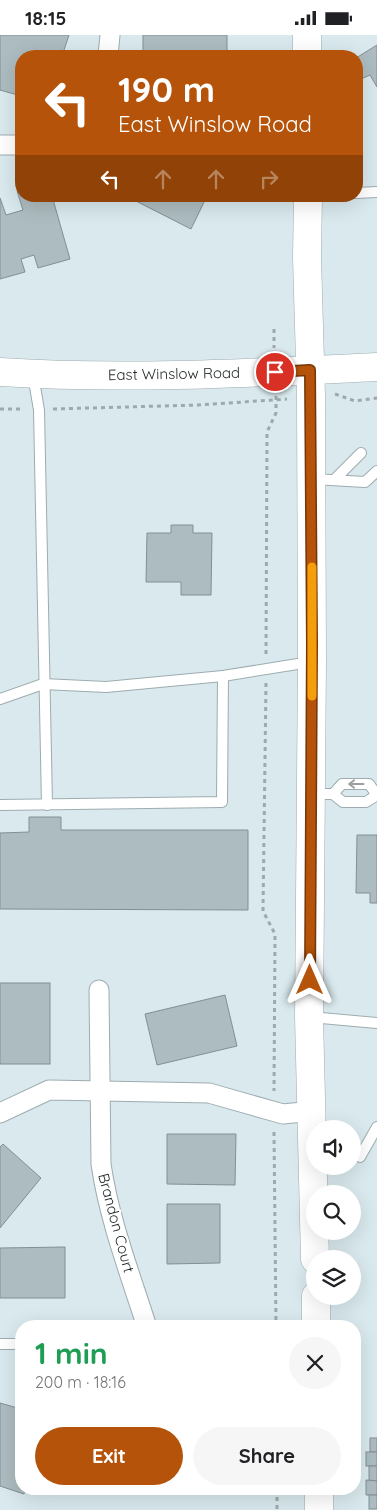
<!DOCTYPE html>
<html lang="en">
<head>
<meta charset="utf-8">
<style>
	body { margin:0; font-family:Quicksand,sans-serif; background:#f6f6f6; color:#202124; height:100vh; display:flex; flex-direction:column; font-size:19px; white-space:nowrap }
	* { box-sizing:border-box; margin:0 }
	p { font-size:16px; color:#757577 }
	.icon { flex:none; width:28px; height:28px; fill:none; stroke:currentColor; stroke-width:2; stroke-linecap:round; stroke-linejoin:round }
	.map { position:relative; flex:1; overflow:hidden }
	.side { position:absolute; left:15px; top:1285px; width:346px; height:175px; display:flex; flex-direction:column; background:#fff; border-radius:20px; box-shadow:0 5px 20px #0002 }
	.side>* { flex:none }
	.hud { position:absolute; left:15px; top:15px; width:348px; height:152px; border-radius:20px; box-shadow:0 5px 20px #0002; background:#b45309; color:#fff; overflow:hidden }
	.buttons { position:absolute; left:306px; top:1085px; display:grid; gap:10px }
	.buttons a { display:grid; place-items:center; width:55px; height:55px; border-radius:50%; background:#fff; box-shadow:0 5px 20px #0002; font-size:25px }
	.pin { position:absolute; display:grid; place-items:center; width:42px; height:42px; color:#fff; margin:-21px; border:2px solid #fff; border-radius:50%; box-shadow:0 1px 5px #0007 }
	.me { position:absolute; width:55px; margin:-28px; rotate:0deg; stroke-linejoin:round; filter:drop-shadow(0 0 4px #0008) }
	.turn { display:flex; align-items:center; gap:18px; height:105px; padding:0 20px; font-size:22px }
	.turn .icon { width:65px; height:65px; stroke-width:2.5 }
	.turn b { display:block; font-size:35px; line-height:42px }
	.lanes { display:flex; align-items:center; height:48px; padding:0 20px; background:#0003; justify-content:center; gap:25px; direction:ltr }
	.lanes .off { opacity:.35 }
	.round { display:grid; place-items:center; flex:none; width:52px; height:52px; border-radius:26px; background:#f6f6f6 }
	.headline { display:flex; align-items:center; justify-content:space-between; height:85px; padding:0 20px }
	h1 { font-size:30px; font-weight:700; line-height:38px; color:#1e9e55 }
	.action { display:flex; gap:10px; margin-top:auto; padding:10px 20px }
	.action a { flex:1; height:58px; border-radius:30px; background:#b45309; color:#fff; font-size:20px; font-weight:700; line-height:58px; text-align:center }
	.action a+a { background:#f6f6f6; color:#202124 }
	.status { display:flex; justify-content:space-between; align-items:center; height:35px; padding:0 25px; background:#fff; direction:ltr }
	.status svg { height:14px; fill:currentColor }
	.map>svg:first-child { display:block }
	.building { fill:#adbcc0; stroke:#829094 }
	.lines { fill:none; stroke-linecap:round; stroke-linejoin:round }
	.lane-casing { stroke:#9dacb0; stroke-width:12 }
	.street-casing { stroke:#9dacb0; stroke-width:21 }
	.secondary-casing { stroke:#9dacb0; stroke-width:29 }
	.path { stroke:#9daaad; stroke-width:3; stroke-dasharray:4 4; stroke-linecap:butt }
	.lane { stroke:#fff; stroke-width:10 }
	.street { stroke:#fff; stroke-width:19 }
	.secondary { stroke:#fff; stroke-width:28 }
	.oneway { stroke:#9da0a0 }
	.route-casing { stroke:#753606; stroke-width:12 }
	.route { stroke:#b45309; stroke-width:9 }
	.slow { stroke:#f59e0b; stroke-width:9 }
	.labels { text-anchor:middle; stroke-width:4.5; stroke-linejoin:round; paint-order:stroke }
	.street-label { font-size:15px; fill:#252b2d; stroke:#fff }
</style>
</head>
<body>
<div class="status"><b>18:15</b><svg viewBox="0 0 49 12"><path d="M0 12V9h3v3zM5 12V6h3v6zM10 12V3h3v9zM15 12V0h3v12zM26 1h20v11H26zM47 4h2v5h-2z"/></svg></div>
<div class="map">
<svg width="377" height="1475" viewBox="0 0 377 1475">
	<rect width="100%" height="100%" fill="#d9e9ed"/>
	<g class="building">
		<polygon points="0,0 69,0 62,21 21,21 21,61 0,55"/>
		<rect x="143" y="0" width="84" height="21"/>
		<polygon points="377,10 377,52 370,40 361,44 356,35 356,23"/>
		<polygon points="21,155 21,161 52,161 70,224 38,233 34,220 21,224 25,237 0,244 0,163 6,180 23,175 17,156"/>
		<polygon points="126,161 202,161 206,163 191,194"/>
		<polygon points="171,490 193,490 193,498 212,498 211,560 181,560 181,547 146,547 147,498 171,498"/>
		<polygon points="29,782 61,782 61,795 248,795 248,875 0,874 0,798 29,797"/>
		<polygon points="357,800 377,800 377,868 370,868 370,858 356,858"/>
		<rect x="0" y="948" width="50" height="81"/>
		<polygon points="225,960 237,1011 157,1030 145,979"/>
		<polygon points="167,1099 236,1099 235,1150 167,1149"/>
		<polygon points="3,1109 41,1143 0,1193 0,1112"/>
		<polygon points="167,1169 220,1169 220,1228 167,1229"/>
		<polygon points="65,1212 65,1263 0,1263 0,1213"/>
		<polygon points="0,1368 21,1374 21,1454 25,1454 24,1459 0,1451"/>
		<rect x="370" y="1403" width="7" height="14"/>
		<rect x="366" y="1417" width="11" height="14"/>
		<polygon points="369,1431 377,1431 377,1446 369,1445"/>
		<polygon points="366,1445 377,1446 377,1460 366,1460"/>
		<rect x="369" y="1460" width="8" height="14"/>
	</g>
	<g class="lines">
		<g class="lane-casing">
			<g id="lane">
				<polyline points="356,158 377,157"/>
				<polyline points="33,340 39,375 47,770"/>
				<polyline points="313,444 365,447 377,436"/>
				<polyline points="335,444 361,418"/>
				<polyline points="0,664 43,649 106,652 223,641 310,627"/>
				<polyline points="312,759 333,759 342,749 369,749 377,760"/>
				<polyline points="333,759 343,767 366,767 377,760"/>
				<polyline points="0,770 222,767 223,641"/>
				<polyline points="310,982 377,988"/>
				<polyline points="360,1122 377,1092"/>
				<polyline points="0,1309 21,1309"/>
			</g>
		</g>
		<g class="street-casing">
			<g id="street">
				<polyline points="108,21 110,0"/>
				<polyline points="0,110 21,110"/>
				<path d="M 99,955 L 101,1129 C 109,1184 129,1236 146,1289"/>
				<polyline points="0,1078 49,1055 209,1058 283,1079 313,1076"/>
			</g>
		</g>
		<g class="secondary-casing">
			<g id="secondary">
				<polyline points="307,0 307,21"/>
				<polyline points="308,161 307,223 311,361 312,627 309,982 315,1224"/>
				<path d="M 0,337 C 126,345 251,338 377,332"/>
				<polyline points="316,1261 316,1291"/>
				<polyline points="319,1454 319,1475"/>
			</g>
		</g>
		<g class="path">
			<polyline points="274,294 274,313"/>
			<polyline points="335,359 355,366 377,363"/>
			<polyline points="0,374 24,374"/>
			<polyline points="53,374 199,370 287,364"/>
			<polyline points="266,619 267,397 276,378 276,360"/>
			<polyline points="266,648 263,876 275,899 274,1056"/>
			<polyline points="274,1097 276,1291"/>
			<polyline points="277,1454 277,1475"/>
		</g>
		<use href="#lane" class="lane"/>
		<use href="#street" class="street"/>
		<use href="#secondary" class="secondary"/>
	</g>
	<defs><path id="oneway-shaft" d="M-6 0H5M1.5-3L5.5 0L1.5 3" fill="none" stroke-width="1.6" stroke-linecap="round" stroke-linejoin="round" transform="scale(1.25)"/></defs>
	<use class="oneway" href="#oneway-shaft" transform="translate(356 749) rotate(180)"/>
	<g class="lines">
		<g class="route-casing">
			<polyline id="route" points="275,337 310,335 312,609 310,945"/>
		</g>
		<use href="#route" class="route"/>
		<polyline class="slow" points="312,532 312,661"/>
	</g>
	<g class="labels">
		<g class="street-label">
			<text transform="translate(174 339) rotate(-1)" y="5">East Winslow Road</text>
			<text transform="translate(116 1188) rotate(75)" y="5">Brandon Court</text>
		</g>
	</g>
</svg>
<div class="buttons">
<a><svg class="icon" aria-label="sound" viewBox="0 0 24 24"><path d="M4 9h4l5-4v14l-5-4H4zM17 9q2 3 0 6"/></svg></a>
<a><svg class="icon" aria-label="search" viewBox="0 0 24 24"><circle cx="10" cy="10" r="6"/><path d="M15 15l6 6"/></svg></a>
<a><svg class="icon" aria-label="layers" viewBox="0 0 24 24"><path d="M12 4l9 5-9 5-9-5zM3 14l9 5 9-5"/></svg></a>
</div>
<div class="pin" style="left:275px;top:337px;background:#d93025"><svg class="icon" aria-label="arrive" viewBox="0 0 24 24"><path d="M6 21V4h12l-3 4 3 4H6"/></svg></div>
<svg class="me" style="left:310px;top:945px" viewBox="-20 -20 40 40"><path d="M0-17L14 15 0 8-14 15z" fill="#b45309" stroke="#fff" stroke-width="4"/></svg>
<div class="hud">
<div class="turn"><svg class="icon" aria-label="left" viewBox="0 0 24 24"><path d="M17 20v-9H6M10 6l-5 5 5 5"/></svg><div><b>190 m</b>East Winslow Road</div></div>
<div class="lanes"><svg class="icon" aria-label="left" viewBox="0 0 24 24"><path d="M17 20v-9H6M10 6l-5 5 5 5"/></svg><svg class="icon off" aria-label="ahead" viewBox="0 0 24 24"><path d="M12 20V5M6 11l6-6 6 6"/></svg><svg class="icon off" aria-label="ahead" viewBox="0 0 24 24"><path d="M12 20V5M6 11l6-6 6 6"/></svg><svg class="icon off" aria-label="right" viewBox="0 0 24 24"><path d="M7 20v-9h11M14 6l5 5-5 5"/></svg></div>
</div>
<section class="side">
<div class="headline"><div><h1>1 min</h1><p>200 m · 18:16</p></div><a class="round"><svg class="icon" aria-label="close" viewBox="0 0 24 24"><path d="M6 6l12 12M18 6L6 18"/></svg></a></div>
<div class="action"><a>Exit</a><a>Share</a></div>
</section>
</div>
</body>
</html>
